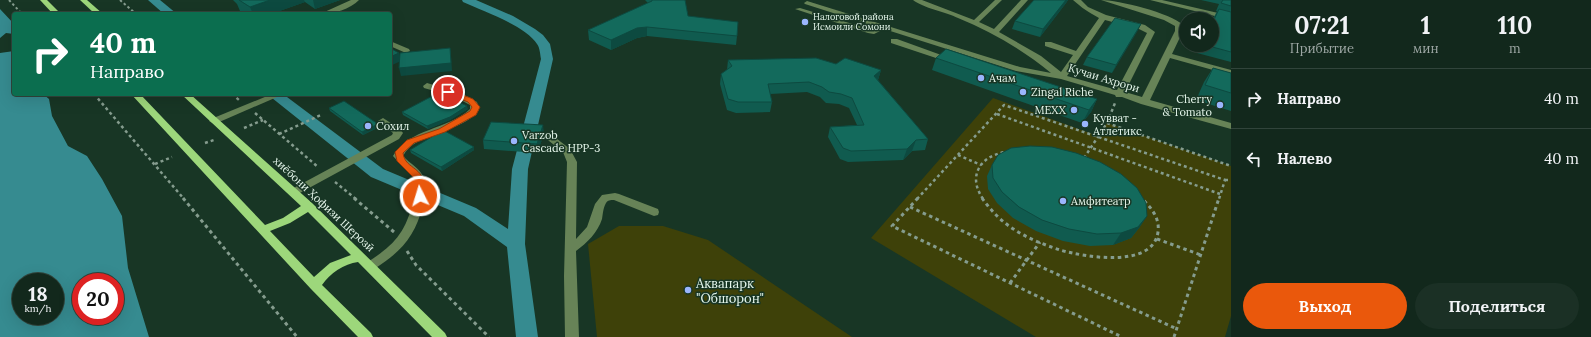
<!DOCTYPE html>
<html lang="ru">
<head>
<meta charset="utf-8">
<style>
	body { margin:0; font-family:Lora,serif; background:#1b3025; color:#f1f3f6; height:100vh; display:flex; flex-direction:column; font-size:15px; white-space:nowrap }
	* { box-sizing:border-box; margin:0 }
	p { font-size:13px; color:#9ca6a3 }
	.icon { flex:none; width:22px; height:22px; fill:none; stroke:currentColor; stroke-width:2; stroke-linecap:round; stroke-linejoin:round }
	.map { position:relative; flex:1; overflow:hidden }
	.panel { display:flex; flex-direction:column; background:#12281c; width:360px }
	.panel>* { flex:none }
	.top-card { position:absolute; left:12px; top:12px; width:380px; height:84px; border-radius:4px; box-shadow:0 4px 16px #0002,0 0 0 1px #31443b; background:#0b6e4f; color:#fff; overflow:hidden }
	.fabs { position:absolute; left:1179px; top:12px; display:grid; gap:8px }
	.fabs a { display:grid; place-items:center; width:40px; height:40px; border-radius:50%; background:#12281c; box-shadow:0 4px 16px #0002,0 0 0 1px #31443b; font-size:20px }
	.speed { position:absolute; left:12px; top:273px; display:flex; gap:8px; font-size:20px; font-weight:700; text-align:center }
	.speed>* { display:grid; place-content:center; width:52px; height:52px; border-radius:50%; background:#12281c; box-shadow:0 4px 16px #0002,0 0 0 1px #31443b; line-height:1 }
	.speed small { font-size:10px; font-weight:400 }
	.speed .limit { border:6px solid #d22; background:#fff; color:#111 }
	.pin { position:absolute; display:grid; place-items:center; width:34px; height:34px; color:#fff; margin:-17px; border:2px solid #fff; border-radius:50%; box-shadow:0 1px 4px #0007 }
	.me { position:absolute; width:44px; margin:-22px; rotate:355deg; stroke-linejoin:round; filter:drop-shadow(0 0 3px #0008) }
	.turn { display:flex; align-items:center; gap:14px; height:84px; padding:0 12px; font-size:18px }
	.turn .icon { width:52px; height:52px; stroke-width:2.5 }
	.turn b { display:block; font-size:28px; line-height:34px }
	.eta { display:flex; justify-content:space-evenly; align-items:center; height:68px; text-align:center }
	.eta b { font-size:24px; font-weight:700; line-height:28px }
	.button { display:flex; gap:8px; margin-top:auto; padding:8px 12px }
	.button a { flex:1; height:46px; border-radius:24px; background:#ea580c; color:#fff; font-size:16px; font-weight:700; line-height:46px; text-align:center }
	.button a+a { background:#1b3025; color:#f1f3f6 }
	ul { padding:0; list-style:none }
	li { display:flex; align-items:center; gap:12px; height:60px; padding:0 12px; border-top:1px solid #31443b }
	li div { flex:1 }
	li b { display:block; font-size:15px }
	li em { font-style:normal }
	main { display:flex; flex:1; min-height:0 }
	.map>svg:first-child { display:block }
	.green { fill:#3e4109 }
	.water { fill:#368b90; fill-rule:evenodd }
	.lines { fill:none; stroke-linecap:round; stroke-linejoin:round }
	.canal { fill:#368b90; fill-rule:evenodd }
	.path-far2 { stroke:#859c8e; stroke-width:2; stroke-dasharray:2.5 2.5; stroke-linecap:butt }
	.path-far1 { stroke:#859c8e; stroke-width:2.5; stroke-dasharray:3 3; stroke-linecap:butt }
	.path { stroke:#859c8e; stroke-width:3; stroke-dasharray:3.5 3.5; stroke-linecap:butt }
	.minor { fill:#678357; fill-rule:evenodd }
	.major { fill:#9dd77b; fill-rule:evenodd }
	.wall { fill:#105b4f }
	.shaded-wall { fill:#0d4a40 }
	.building { fill:#136a5c; stroke:#0d4a40 }
	.route { fill:#ea580c; stroke:#983908 }
	.poi-dot { fill:#9ab5fd; stroke:#183625; stroke-width:1.5 }
	.labels { text-anchor:middle; stroke-width:3; stroke-linejoin:round; paint-order:stroke }
	.far-poi-label { font-size:9px; fill:#e5f6eb; stroke:#183625; text-anchor:start }
	.poi-label { font-size:11px; fill:#e5f6eb; stroke:#183625; text-anchor:start }
	.street-label { font-size:11px; fill:#e5f6eb; stroke:#183625 }
	.near-poi-label { font-size:13px; fill:#e5f6eb; stroke:#183625; text-anchor:start }
</style>
</head>
<body>
<main>
<div class="map">
<svg width="1231" height="337" viewBox="0 0 1231 337">
	<rect width="100%" height="100%" fill="#183625"/>
	<g class="green">
		<polygon points="993,98 1098,136 1107,123 1231,166 1231,316 1225,337 1036,337 871,238"/>
		<polygon points="619,226 663,226 708,240 852,337 597,337 588,244"/>
	</g>
	<g class="water">
		<polygon points="0,9 14,24 14,34 6,33 0,38"/>
		<path d="M 14,51 L 14,94 L 43,94 L 49,99 L 52,116 L 68,146 L 87,156 L 102,179 L 122,216 L 128,268 L 149,337 L 0,337 L 0,53 ZM 21,282 L 55,282 L 55,316 L 21,316 ZM 81,282 L 115,282 L 115,316 L 81,316 Z"/>
	</g>
	<g class="lines">
		<g class="canal">
			<polygon points="148,0 160,0 177,14 164,14"/>
			<path d="M 462,0 L 476,0 L 513,16 L 535,29 L 543,35 L 550,44 L 553,59 L 528,169 L 525,244 L 538,337 L 516,337 L 507,247 L 464,216 L 371,177 L 267,94 L 283,94 L 383,169 L 476,208 L 508,229 L 512,169 L 541,59 C 540,54 540,48 537,44 C 526,26 483,11 463,2 Z"/>
		</g>
		<g class="path-far2">
			<polyline points="9,0 22,14"/>
			<polyline points="120,0 136,14"/>
		</g>
		<g class="path-far1">
			<polyline points="94,94 184,199"/>
			<polyline points="232,94 239,100"/>
			<polyline points="255,113 318,167"/>
			<polyline points="997,114 1220,194"/>
			<polyline points="1107,123 1231,166"/>
			<polyline points="244,128 263,120"/>
			<polyline points="279,134 321,115"/>
			<polyline points="205,143 214,140"/>
			<polyline points="958,155 981,165"/>
			<polyline points="1084,158 1107,123 1115,103"/>
			<polyline points="155,164 172,157"/>
			<polyline points="1225,180 1231,180"/>
			<polyline points="335,182 356,199"/>
			<polyline points="917,199 1004,105 1225,180 1219,199"/>
			<path d="M 983,199 C 977,190 973,179 979,168 C 998,134 1079,159 1105,172 C 1119,180 1131,189 1142,199"/>
		</g>
		<g class="path">
			<polyline points="183,198 297,337"/>
			<polyline points="354,198 394,232"/>
			<polyline points="918,198 892,226 1122,337"/>
			<path d="M 982,198 C 991,211 1002,222 1015,230 C 1029,239 1045,245 1060,250 C 1084,257 1153,269 1158,232 C 1160,218 1151,207 1141,198"/>
			<polyline points="910,207 1177,329"/>
			<polyline points="1157,239 1201,255"/>
			<polyline points="407,251 416,265 489,337"/>
			<polyline points="1010,283 1040,242"/>
			<polyline points="1174,337 1219,198"/>
		</g>
		<g class="minor">
			<path d="M 351,0 L 359,0 C 350,9 334,14 320,14 Z"/>
			<path d="M 913,0 L 922,0 L 974,20 L 995,0 L 1002,0 L 979,22 L 994,29 L 1021,0 L 1028,0 L 999,32 L 1041,56 L 1061,72 L 1073,55 L 1045,46 L 1045,42 L 1051,42 L 1076,51 L 1099,18 C 1088,12 1082,8 1073,0 L 1081,0 L 1088,7 L 1106,15 L 1145,25 L 1155,32 L 1125,92 L 1142,97 L 1175,31 L 1175,26 L 1164,20 L 1101,0 C 1118,0 1171,13 1183,25 L 1183,31 L 1172,54 L 1231,70 L 1231,75 L 1170,58 L 1150,100 L 1231,123 L 1231,129 L 1141,104 L 1122,97 L 1116,97 L 1115,95 L 1061,79 L 1016,71 L 884,29 L 874,34 L 868,33 L 795,9 L 800,8 L 869,29 L 873,30 L 877,27 L 805,4 L 804,3 L 807,1 L 1020,67 L 1051,73 C 1023,50 992,32 958,18 C 946,12 923,8 913,0 ZM 1105,20 L 1139,29 L 1147,33 L 1117,90 L 1067,76 Z"/>
			<polygon points="1150,0 1162,0 1231,16 1231,20"/>
			<polygon points="891,39 897,39 955,60 954,62 948,62 891,43"/>
			<polygon points="390,41 409,49 410,51 406,53 390,46"/>
			<path d="M 427,83 L 461,93 L 477,102 L 479,110 C 461,134 416,131 403,156 C 410,164 420,168 424,178 C 428,187 426,196 423,205 C 415,237 401,252 374,269 L 370,270 L 366,269 L 364,266 L 366,263 C 393,246 405,234 413,202 C 415,195 417,186 414,178 C 410,169 399,164 393,156 C 409,128 448,130 470,109 L 470,105 L 455,97 L 424,88 L 423,86 Z"/>
			<polygon points="272,94 284,94 217,123 214,124 209,121 211,119"/>
			<polygon points="383,118 400,129 403,133 399,139 298,194 290,194 289,192 290,190 392,135 393,133 378,121"/>
			<path d="M 549,134 L 552,135 L 570,149 L 577,162 L 576,239 L 587,227 L 595,204 L 602,195 L 615,193 L 619,194 L 658,209 L 659,212 L 658,215 L 654,216 L 614,200 C 610,200 608,200 606,203 C 603,208 603,214 602,219 C 598,232 587,243 576,251 L 579,337 L 565,337 L 564,276 L 567,162 L 563,152 L 544,137 Z"/>
		</g>
		<g class="major">
			<polygon points="40,0 47,0 61,14 53,14"/>
			<polygon points="80,0 87,0 103,14 95,14"/>
			<path d="M 131,94 L 140,94 L 265,225 L 283,218 L 301,206 L 181,94 L 190,94 L 312,203 L 445,333 L 447,337 L 432,337 L 358,262 C 344,264 330,273 322,285 L 371,333 L 373,337 L 358,337 L 311,289 ZM 308,212 L 351,255 L 330,263 L 314,277 L 270,231 L 290,223 Z"/>
		</g>
	</g>
	<g class="wall">
		<polygon points="233,0 340,0 315,9 305,2 271,14 246,14 240,11 237,4"/>
		<polygon points="645,0 685,0 688,16 737,36 736,45 647,36 637,38 611,50 589,40 588,30 648,3"/>
		<polygon points="1034,0 1068,0 1066,3 1040,37 1012,29 1015,21"/>
		<polygon points="1201,0 1231,0 1231,62 1197,53 1201,45 1212,45 1212,21 1217,11 1216,11 1219,4"/>
		<polygon points="1141,24 1112,73 1083,65 1087,57"/>
		<polygon points="936,58 1097,99 1091,112 1082,123 932,70"/>
		<polygon points="728,60 836,64 881,70 878,80 928,139 925,150 912,151 903,160 848,162 840,159 828,137 830,127 857,125 849,108 839,104 826,103 820,97 807,92 770,94 772,102 770,112 736,113 727,110 720,84 721,74 727,70"/>
		<polygon points="1213,68 1231,73 1231,111 1196,100 1204,82"/>
		<polygon points="329,108 379,127 363,135 330,111"/>
		<polygon points="468,109 450,120 428,129 403,115 402,112"/>
		<polygon points="544,134 537,153 484,149 483,140"/>
		<polygon points="410,150 474,150 442,171 411,153"/>
		<polygon points="992,165 1147,216 1139,228 1131,238 1113,245 1090,246 1063,241 1036,231 1013,218 997,203 988,189 987,176"/>
	</g>
	<g class="shaded-wall">
		<polygon points="270,0 304,0 305,2 271,14 253,14 250,7"/>
		<polygon points="313,0 340,0 315,9"/>
		<polygon points="1066,0 1068,0 1066,3 1040,37 1043,29"/>
		<polygon points="1141,24 1137,32 1112,73 1116,65"/>
		<polygon points="647,27 647,36 637,38 611,50 611,40 637,28"/>
		<polygon points="450,48 451,56 452,71 401,76 399,68"/>
		<polygon points="399,53 401,61 390,66 390,57"/>
		<polygon points="881,70 878,80 874,76"/>
		<polygon points="1097,99 1091,112 1082,123 1089,110"/>
		<polygon points="467,106 468,109 450,120 428,129 427,126"/>
		<polygon points="378,124 379,127 363,135 362,132"/>
		<polygon points="543,125 544,134 537,153 537,144"/>
		<polygon points="916,140 912,151 903,160 907,149"/>
		<polygon points="474,147 474,150 442,171 441,167"/>
		<polygon points="1147,216 1139,228 1131,238 1113,245 1121,233"/>
	</g>
	<g class="building">
		<polygon points="239,0 270,0 250,7"/>
		<polygon points="652,0 685,0 688,16 738,22 737,36 647,27 637,28 611,40 588,30 652,1"/>
		<polygon points="1034,0 1066,0 1043,29 1015,21"/>
		<polygon points="1223,0 1231,0 1231,6 1221,3"/>
		<polygon points="1219,9 1231,12 1231,52 1205,45 1212,45 1212,24"/>
		<polygon points="1115,18 1141,24 1116,65 1087,57"/>
		<polygon points="390,48 399,53 390,57"/>
		<polygon points="450,48 451,63 399,68 400,53"/>
		<polygon points="946,49 1097,99 1089,110 936,58"/>
		<polygon points="816,58 836,64 845,58 881,70 874,76 928,139 916,140 907,149 851,151 843,148 830,127 864,125 852,98 841,94 829,92 822,87 809,82 768,84 772,102 738,102 728,99 721,74 732,66 728,60"/>
		<polygon points="1213,68 1231,73 1231,93 1205,85"/>
		<polygon points="440,92 467,106 450,117 427,126 402,112"/>
		<polygon points="344,101 378,124 362,132 329,108"/>
		<polygon points="491,122 543,125 537,144 483,140"/>
		<polygon points="443,130 474,147 441,167 410,150"/>
		<polygon points="1030,146 1052,147 1076,153 1100,162 1121,174 1137,188 1146,203 1147,216 1138,227 1121,233 1097,234 1069,229 1042,220 1019,207 1002,192 993,178 992,165 998,155 1011,148"/>
	</g>
	<path class="route" d="M 448,89 L 473,99 L 480,107 L 476,115 L 445,132 L 414,143 L 403,153 C 405,171 428,165 425,196 L 420,200 L 417,199 L 414,178 L 397,161 L 395,152 L 407,140 L 439,129 L 470,111 L 472,107 L 468,102 L 446,93 L 446,90 Z"/>
	<g class="poi-dot">
		<circle cx="805" cy="22" r="4"/>
		<circle cx="981" cy="78" r="4"/>
		<circle cx="1023" cy="92" r="4"/>
		<circle cx="1220" cy="105" r="4"/>
		<circle cx="1074" cy="110" r="4"/>
		<circle cx="1085" cy="124" r="4"/>
		<circle cx="368" cy="126" r="4"/>
		<circle cx="514" cy="141" r="4"/>
		<circle cx="1063" cy="201" r="4"/>
		<circle cx="688" cy="290" r="4"/>
	</g>
	<g class="labels">
		<g class="far-poi-label">
			<text x="813" y="20">Налоговой района<tspan x="813" dy="10">Исмоили Сомони</tspan></text>
		</g>
		<g class="poi-label">
			<text x="989" y="82">Ачам</text>
			<text x="1031" y="96">Zingal Riche</text>
			<text x="1212" y="103" text-anchor="end">Cherry<tspan x="1212" dy="13">&amp; Tomato</tspan></text>
			<text x="1066" y="114" text-anchor="end">MEXX</text>
			<text x="1093" y="122">Кувват -<tspan x="1093" dy="13">Атлетикс</tspan></text>
			<text x="376" y="130">Сохил</text>
			<text x="522" y="139">Varzob<tspan x="522" dy="13">Cascade HPP-3</tspan></text>
			<text x="1071" y="205">Aмфитеатр</text>
		</g>
		<g class="street-label">
			<text transform="translate(1104 78) rotate(17)" y="4">Кучаи Ахрори</text>
			<text transform="translate(324 204) rotate(43)" y="4">хиёбони Ҳофизи Шерозӣ</text>
		</g>
		<g class="near-poi-label">
			<text x="696" y="288">Аквапарк<tspan x="696" dy="15">"Обшорон"</tspan></text>
		</g>
	</g>
</svg>
<div class="fabs">
<a><svg class="icon" aria-label="sound" viewBox="0 0 24 24"><path d="M4 9h4l5-4v14l-5-4H4zM17 9q2 3 0 6"/></svg></a>
</div>
<div class="speed"><div>18<small>km/h</small></div><div class="limit">20</div></div>
<div class="pin" style="left:448px;top:92px;background:#d93025"><svg class="icon" aria-label="arrive" viewBox="0 0 24 24"><path d="M6 21V4h12l-3 4 3 4H6"/></svg></div>
<svg class="me" style="left:420px;top:196px" viewBox="-20 -20 40 40"><circle r="17" fill="#ea580c" stroke="#fff" stroke-width="3"/><path d="M0-11L8 9 0 5-8 9z" fill="#fff"/></svg>
<div class="top-card">
<div class="turn"><svg class="icon" aria-label="right" viewBox="0 0 24 24"><path d="M7 20v-9h11M14 6l5 5-5 5"/></svg><div><b>40 m</b>Направо</div></div>
</div>
</div>
<section class="panel">
<div class="eta">
<div><b>07:21</b><p>Прибытие</p></div>
<div><b>1</b><p>мин</p></div>
<div><b>110</b><p>m</p></div>
</div>
<ul>
<li><svg class="icon" aria-label="right" viewBox="0 0 24 24"><path d="M7 20v-9h11M14 6l5 5-5 5"/></svg><div><b>Направо</b></div><em>40 m</em></li>
<li><svg class="icon" aria-label="left" viewBox="0 0 24 24"><path d="M17 20v-9H6M10 6l-5 5 5 5"/></svg><div><b>Налево</b></div><em>40 m</em></li>
</ul>
<div class="button"><a>Выход</a><a>Поделиться</a></div>
</section>
</main>
</body>
</html>
